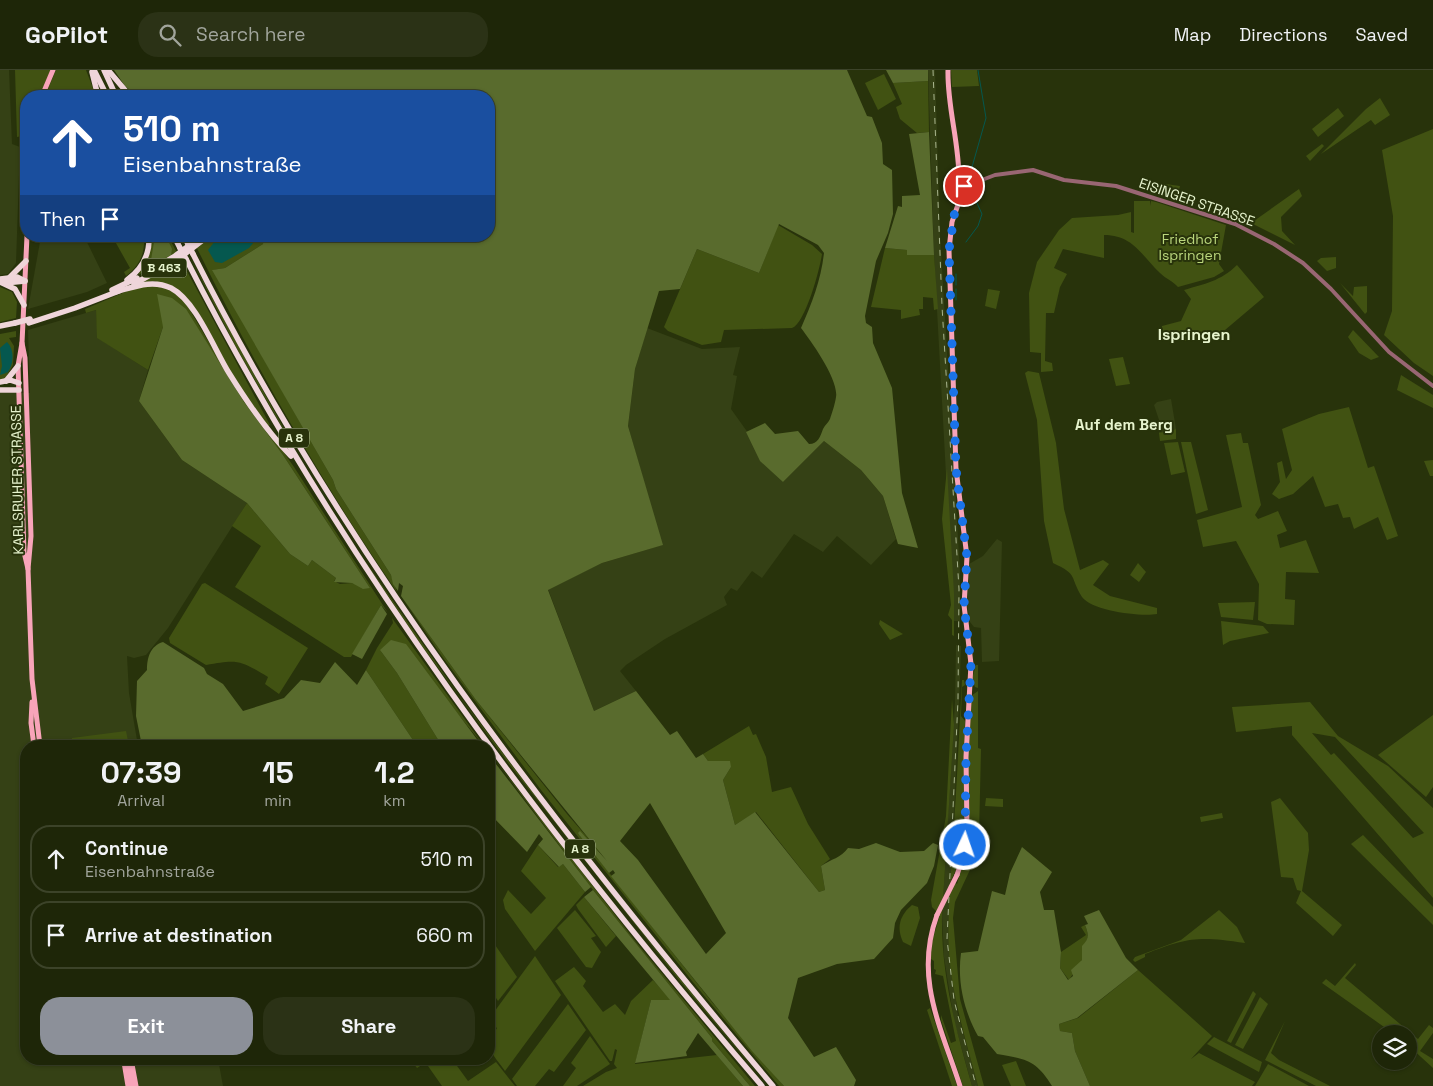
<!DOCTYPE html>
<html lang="en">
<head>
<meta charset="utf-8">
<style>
	body { margin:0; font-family:"Space Grotesk",sans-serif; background:#2b3216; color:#f1f3f6; height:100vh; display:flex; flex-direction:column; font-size:19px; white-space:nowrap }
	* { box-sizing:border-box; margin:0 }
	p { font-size:16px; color:#a1a59c }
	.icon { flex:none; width:28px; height:28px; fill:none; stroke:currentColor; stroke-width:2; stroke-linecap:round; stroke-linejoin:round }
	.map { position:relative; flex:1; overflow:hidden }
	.panel { position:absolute; left:20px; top:670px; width:475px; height:325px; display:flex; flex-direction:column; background:#1e2608; border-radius:20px; box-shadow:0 1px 4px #0004,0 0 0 1px #3c4329 }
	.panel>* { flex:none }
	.hud { position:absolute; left:20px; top:20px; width:475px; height:152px; border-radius:20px; box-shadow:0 1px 4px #0004,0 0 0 1px #3c4329; background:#1a4fa0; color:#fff; overflow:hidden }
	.buttons { position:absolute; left:1372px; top:955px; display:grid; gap:10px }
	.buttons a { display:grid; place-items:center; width:45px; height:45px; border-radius:50%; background:#1e2608; box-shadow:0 1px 4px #0004,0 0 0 1px #3c4329; font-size:25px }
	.pin { position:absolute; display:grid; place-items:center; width:42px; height:42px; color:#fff; margin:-21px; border:2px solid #fff; border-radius:50%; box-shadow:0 1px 5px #0007 }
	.me { position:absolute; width:55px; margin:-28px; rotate:3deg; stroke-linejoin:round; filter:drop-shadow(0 0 4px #0008) }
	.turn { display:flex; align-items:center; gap:18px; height:105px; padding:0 20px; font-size:22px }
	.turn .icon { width:65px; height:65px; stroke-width:2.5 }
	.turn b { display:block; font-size:35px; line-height:42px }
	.then { display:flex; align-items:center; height:48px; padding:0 20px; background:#0003; gap:10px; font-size:19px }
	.eta { display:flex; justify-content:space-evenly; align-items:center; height:85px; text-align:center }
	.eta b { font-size:30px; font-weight:700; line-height:35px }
	.button { display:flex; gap:10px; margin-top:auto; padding:10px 20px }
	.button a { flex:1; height:58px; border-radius:20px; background:#8c9099; color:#fff; font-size:20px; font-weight:700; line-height:58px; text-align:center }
	.button a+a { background:#2b3216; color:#f1f3f6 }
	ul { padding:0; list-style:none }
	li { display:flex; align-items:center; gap:15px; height:68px; margin:0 10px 8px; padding:0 10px; border:2px solid #3c4329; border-radius:20px }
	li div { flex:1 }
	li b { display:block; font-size:19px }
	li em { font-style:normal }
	header { display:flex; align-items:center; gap:30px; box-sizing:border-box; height:70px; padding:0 25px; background:#1e2608; border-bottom:1px solid #3c4329 }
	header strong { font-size:24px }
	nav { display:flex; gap:28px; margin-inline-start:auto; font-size:18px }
	.search { width:350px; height:45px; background:#2b3216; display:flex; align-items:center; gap:12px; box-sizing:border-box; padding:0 18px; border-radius:20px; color:#a1a59c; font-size:19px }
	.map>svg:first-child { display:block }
	.built { fill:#354115 }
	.green { fill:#415212; fill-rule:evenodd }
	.forest { fill:#596b2d; fill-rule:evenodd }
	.water { fill:#05584f }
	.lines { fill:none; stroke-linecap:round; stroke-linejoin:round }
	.stream { stroke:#05584f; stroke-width:1 }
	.minor { stroke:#996673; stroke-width:4 }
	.major { stroke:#f8a4b9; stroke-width:5 }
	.highway { stroke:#efd5da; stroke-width:5.5 }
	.rail { stroke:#a9b58e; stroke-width:1; stroke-dasharray:6 6; stroke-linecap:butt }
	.major-bridge { stroke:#f8a4b9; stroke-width:5 }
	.highway-bridge { stroke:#efd5da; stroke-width:5.5 }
	.route { stroke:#1a73e8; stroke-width:9; stroke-dasharray:0 16.2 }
	.labels { text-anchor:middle; stroke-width:4; stroke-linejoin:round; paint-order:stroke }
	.shield { fill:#28330b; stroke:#adb993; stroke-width:1 }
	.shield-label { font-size:12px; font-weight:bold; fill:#e6f3cd }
	.street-label { font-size:14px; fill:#e6f3cd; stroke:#28330b }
	.park-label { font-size:14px; fill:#bbd77d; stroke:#28330b }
	.neighbourhood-label { font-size:15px; font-weight:bold; fill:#e6f3cd; stroke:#28330b }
	.quarter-label { font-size:16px; font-weight:bold; fill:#e6f3cd; stroke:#28330b }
</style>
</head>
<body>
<header>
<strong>GoPilot</strong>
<div class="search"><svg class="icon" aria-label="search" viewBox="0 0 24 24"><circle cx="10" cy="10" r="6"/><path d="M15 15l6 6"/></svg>Search here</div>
<nav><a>Map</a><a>Directions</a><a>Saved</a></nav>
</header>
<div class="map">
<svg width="1433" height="1016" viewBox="0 0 1433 1016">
	<rect width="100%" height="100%" fill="#28330b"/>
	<g class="built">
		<polygon points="0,0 9,0 12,74 20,77 16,193 8,204 0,205"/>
		<polygon points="928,0 935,0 940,164 960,502 960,551 954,551 934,185"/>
		<polygon points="41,166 84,166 107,213 87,222 28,239"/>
		<polygon points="96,240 98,268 148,300 139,331 182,390 247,433 168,558 146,585 134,588 127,586 129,623 138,676 26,676 26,989 218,989 223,1016 0,1016 0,323 30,323 28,260"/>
		<polygon points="647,258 702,279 740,277 733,305 737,306 731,339 783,412 824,371 861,400 883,426 896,469 871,495 837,466 823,482 794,464 762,508 752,501 737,521 731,518 724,527 727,535 665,569 626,595 620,601 636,621 594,641 548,519 602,493 662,475 628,356 635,299"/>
		<polygon points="1171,329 1176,359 1159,363 1159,350 1154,335 1157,332"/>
		<polygon points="997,469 1002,472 999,591 982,592 981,558 974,557 970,552 966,529 969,494 983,486"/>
		<polygon points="956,575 961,576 960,609 949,867 957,940 978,1016 972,1016 954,951 944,887 942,846 955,632"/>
	</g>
	<g class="green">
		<polygon points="15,0 51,0 39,26 26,26 26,65 17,67"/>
		<polygon points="56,0 86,0 96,26 45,26"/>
		<polygon points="951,0 977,0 979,16 952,17"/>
		<polygon points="884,4 896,29 878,40 865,13"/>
		<polygon points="928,11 929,62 917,63 900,49 896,37 902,34 893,13"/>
		<polygon points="1380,28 1390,45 1375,55 1371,50 1321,84 1366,39"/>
		<polygon points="1338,38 1344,46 1318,67 1312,59"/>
		<polygon points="1433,59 1433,306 1414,293 1384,265 1392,241 1393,146 1382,80"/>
		<polygon points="1322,74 1324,76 1310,91 1306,86"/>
		<polygon points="1158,113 1180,116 1176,131 1164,126 1175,129 1177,119"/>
		<polygon points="1299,119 1302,126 1281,147 1282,161 1295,175 1251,153"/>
		<path d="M 1134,131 L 1150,131 L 1150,136 L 1151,131 L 1156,132 L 1226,155 L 1219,194 L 1224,201 L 1214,207 L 1178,217 C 1173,211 1166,209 1160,203 C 1141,185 1133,165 1104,165 L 1104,188 L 1063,179 L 1054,198 L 1067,204 L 1060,217 L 1054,243 L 1046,243 L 1045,291 L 1052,293 L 1053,301 L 1041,302 L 1041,283 L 1030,282 L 1029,223 L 1037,192 L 1059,160 L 1072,148 L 1118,145 L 1131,142 L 1131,162 L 1134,163 Z"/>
		<path d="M 778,155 L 812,175 L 822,184 C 820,199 805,254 792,258 L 724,260 L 721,272 L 702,275 L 668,261 L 664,257 L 697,179 L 759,203 Z"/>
		<path d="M 112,166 L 144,166 C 145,184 140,195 126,206 L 124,202 L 130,198 Z"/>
		<polygon points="150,166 168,166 270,355 268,356 243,322 187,229 155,211 144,212 144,202 138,205 144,195"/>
		<path d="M 191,166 L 199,166 L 198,177 L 210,166 L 264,166 L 263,174 L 225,198 L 213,200 L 333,410 L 336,419 L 391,505 L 397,522 C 319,409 251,289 191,166 Z"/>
		<polygon points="885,178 907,180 907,185 934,185 938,239 934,240 933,228 923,227 923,239 919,239 920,245 901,249 901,240 871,237"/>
		<polygon points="1336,187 1336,198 1327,201 1317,191 1321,188"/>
		<polygon points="191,189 296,381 237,279"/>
		<path d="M 1237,195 L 1264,227 L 1212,271 L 1162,271 L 1162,256 L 1181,251 L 1191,229 L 1184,220 C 1204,214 1221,211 1237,195 Z"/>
		<polygon points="1340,213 1353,226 1354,217 1367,216 1367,242 1365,244"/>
		<polygon points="151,215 169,219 184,230 218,288 294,397 388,543 381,535 351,587 344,587 235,517 261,476 232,456 247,433 290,484 308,496 312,490 336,508 334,511 340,514 352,513 370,518 283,385 244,332 195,255 163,257 148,300 97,268 96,240 86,243 85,239 132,219"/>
		<polygon points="0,217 12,222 17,232 16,248 0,252"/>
		<polygon points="988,219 1000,221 996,239 985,236"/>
		<polygon points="1353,260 1379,287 1371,290 1359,283 1348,267"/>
		<polygon points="16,261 16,267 9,268 14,276 13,295 5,309 0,310 0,264"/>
		<polygon points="1123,287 1130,314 1116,316 1109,289"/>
		<path d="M 1028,301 L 1039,303 L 1056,373 L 1064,439 L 1080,500 L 1103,490 L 1109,494 L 1093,515 L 1110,526 L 1157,538 L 1157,544 C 1141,547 1092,541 1082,527 C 1069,506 1079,505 1053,493 L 1044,451 L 1037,350 L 1025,303 Z"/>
		<polygon points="1401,305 1433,325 1433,338 1397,320"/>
		<polygon points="1349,337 1368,398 1374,396 1398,466 1387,470 1378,447 1354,459 1350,447 1343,448 1338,434 1325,437 1313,406 1293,424 1279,429 1272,424 1280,412 1277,393 1282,391 1286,409 1292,400 1282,359 1319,344"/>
		<polygon points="1176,359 1176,369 1160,371 1159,363"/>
		<polygon points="1241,363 1243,373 1248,373 1261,435 1255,445 1258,449 1278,441 1287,461 1277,465 1280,478 1306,470 1319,503 1286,502 1285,529 1295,530 1294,555 1267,554 1258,550 1259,514 1236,471 1203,477 1197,450 1242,437 1226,365"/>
		<polygon points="1178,372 1185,402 1171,405 1164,373"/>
		<polygon points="1181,372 1191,372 1208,440 1196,444"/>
		<polygon points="1433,390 1433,406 1430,406 1424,391"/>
		<polygon points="947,398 954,524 954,566 952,565 952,550 948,545 951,535 942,449"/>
		<polygon points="356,478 457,623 539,731 656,880 768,1016 679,910 509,694 420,573"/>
		<polygon points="1138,493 1146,502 1139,512 1130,505"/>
		<path d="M 205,513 L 308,578 L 279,624 L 265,614 L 268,607 C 240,590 238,589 206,595 L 170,573 L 169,568 L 202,514 Z"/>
		<polygon points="401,526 476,630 567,744 608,791 580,762 580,766 712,932 784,1016 779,1016 692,911 541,720 441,585"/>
		<polygon points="1255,532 1253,550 1221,547 1218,533"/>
		<polygon points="392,548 484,676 452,637 380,580 397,603 442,676 417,676 366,600 377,578 393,553"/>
		<polygon points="880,550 903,564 890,570 879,554"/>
		<polygon points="1221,551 1263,556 1269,563 1230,571 1223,575"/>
		<polygon points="976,595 978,595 978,618 975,617 972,609"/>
		<path d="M 962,610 L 964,610 L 965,615 L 962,617 L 961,646 L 965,651 L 964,768 L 958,796 L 951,810 L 957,814 L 963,794 L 971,626 L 978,621 L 978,678 L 981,679 L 979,766 L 975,789 L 955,832 L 953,848 L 960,929 L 984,1016 L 978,1016 C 967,975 955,936 950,894 C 946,852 951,810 953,768 C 957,714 959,663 962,610 Z"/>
		<path d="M 952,629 L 954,655 L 942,846 C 941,905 956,960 972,1016 L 963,1016 L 941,950 L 941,945 L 951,973 L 956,971 L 943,906 L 935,904 L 936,900 L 934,899 L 934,891 L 931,889 L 931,875 L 940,845 L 932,837 L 931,830 L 946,746 Z"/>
		<path d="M 1310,632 L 1338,666 L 1388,696 L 1433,738 L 1433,828 L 1292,665 L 1292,656 L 1236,662 L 1232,637 ZM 1312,663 L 1335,667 L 1424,763 L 1413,768 L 1334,683 L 1331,685 Z"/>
		<polygon points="1433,645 1433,717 1426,727 1378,685"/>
		<polygon points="749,656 753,665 756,664 766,687 772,722 791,717 808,754 830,789 821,796 825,820 819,822 756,742 735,755 723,710 731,697 708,691 703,684"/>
		<polygon points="126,661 129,676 72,676 72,668"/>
		<polygon points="489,682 636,872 755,1016 750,1016 712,971 712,968 593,820"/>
		<polygon points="986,728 1003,729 1003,737 985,736"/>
		<polygon points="1280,728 1308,763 1309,780 1302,821 1342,855 1333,866 1296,833 1301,821 1297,820 1293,808 1281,807 1271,732"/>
		<polygon points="1222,743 1223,748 1201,752 1200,747"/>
		<polygon points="1363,765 1433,837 1433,855 1351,774"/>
		<polygon points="538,775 558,797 563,794 585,822 535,881 505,839 503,830 508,820 531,844 546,828 521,801"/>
		<polygon points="584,827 616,866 606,877 578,839 576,835"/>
		<path d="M 912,835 L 918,837 L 920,848 L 911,876 L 903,872 C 896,857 900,845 912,835 Z"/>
		<polygon points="575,840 596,866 591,868 601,882 592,898 586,897 557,858"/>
		<path d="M 1219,840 L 1237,857 L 1245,873 C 1199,866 1188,867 1145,884 L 1145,887 L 1135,892 L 1133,890 L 1135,887 L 1181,870 Z"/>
		<path d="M 1085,855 C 1089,865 1089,869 1082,877 L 1082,890 L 1069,910 L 1060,898 L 1061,882 L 1086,865 L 1081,857 Z"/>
		<polygon points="489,866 517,907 498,931 489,917"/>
		<path d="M 535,886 L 561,925 L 505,1001 C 492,982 483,979 497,958 L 489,952 L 489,949 Z"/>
		<polygon points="1355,893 1356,895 1345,908 1418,969 1429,955 1433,958 1433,963 1420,981 1433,989 1433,998 1409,976 1409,964 1394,964 1322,913 1326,909 1335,916"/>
		<polygon points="574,897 586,911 583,916 603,942 615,934 625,945 631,931 653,910 671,930 651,930 635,994 717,985 743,1016 583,1016 606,1002 617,998 614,994 617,980 615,979 612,991 610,991 555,911"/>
		<polygon points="1138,900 1212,966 1191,989 1199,983 1255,1012 1252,1016 1090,1016 1075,981 1072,963 1060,961 1059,954 1078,948"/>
		<polygon points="1253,921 1256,924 1231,973 1227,971"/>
		<polygon points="1260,927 1268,934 1243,979 1235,975"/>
		<polygon points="568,934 586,960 554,1002 549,999 535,1016 517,1016 512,1009"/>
		<polygon points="930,938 954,1007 957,1016 952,1016 927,940"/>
		<polygon points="1285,951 1271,983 1279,990 1330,1016 1316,1016 1265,990"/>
		<polygon points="590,966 610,994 577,1016 563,1016 576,998 571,993"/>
		<polygon points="1214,967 1262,992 1259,1002 1207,974"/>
		<polygon points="410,989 431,989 417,998"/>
		<polygon points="439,989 452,989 468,1011 496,992 515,1016 442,1016 428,996"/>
		<polygon points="1016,991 1026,1016 1011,1016 1002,995"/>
		<polygon points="1268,994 1309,1016 1255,1016"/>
	</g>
	<g class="forest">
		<path d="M 114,0 L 847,0 L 867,46 L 872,47 L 882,73 L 883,94 L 892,100 L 893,144 L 888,163 L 876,191 L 865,246 L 866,253 L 872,257 L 873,273 L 892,318 L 902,423 L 918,478 L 898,474 L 883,426 L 861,400 L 824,371 L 783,412 L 760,391 L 746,362 L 765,353 L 775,364 L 798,361 L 809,374 C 818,374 820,367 823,359 C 825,355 828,353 830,349 C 832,343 835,334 836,327 C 839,310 811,271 801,258 C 812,233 821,210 824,183 L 818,175 L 779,154 L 759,203 L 697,179 L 680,219 L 659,221 L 635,299 L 628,356 L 663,475 L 602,493 L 548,520 L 594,641 L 636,621 L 670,665 L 677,661 L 696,688 L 703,684 L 708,691 L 730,691 L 731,697 L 723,710 L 735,755 L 755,742 L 819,822 L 825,820 L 821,796 C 831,789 841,788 848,778 L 859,779 L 876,773 L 900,782 L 924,781 L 933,773 L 938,775 L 934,796 L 927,813 L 901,840 L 895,853 L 893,868 L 874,889 L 837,894 L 798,908 L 788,948 L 814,987 L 836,977 L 856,1010 L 854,1016 L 784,1016 L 752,981 L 611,806 L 615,803 L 613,800 L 609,803 L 580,766 L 578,763 L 580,761 L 607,791 L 476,630 L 401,526 L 403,516 L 399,513 L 398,521 L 393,514 L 391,505 L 336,419 L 333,410 L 212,200 L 225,198 L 263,174 L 264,166 L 489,166 L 489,26 L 137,26 L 125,16 ZM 650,733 L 726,863 L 706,884 L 638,790 L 620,771 Z"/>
		<polygon points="886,0 928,0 928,11 893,13"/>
		<polygon points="929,62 934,185 907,185 907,180 885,178 898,136 902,137 902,126 920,125 909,64"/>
		<polygon points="155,166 166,166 172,179 171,185 150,196"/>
		<polygon points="157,224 172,228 186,239 244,332 283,385 370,518 363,519 352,513 334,512 336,508 312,490 308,496 290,484 247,433 182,390 139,331 163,257"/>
		<polygon points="381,535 387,544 362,589 352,584"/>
		<polygon points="391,570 406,574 482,676 442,676 397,603 380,580"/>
		<path d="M 163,572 L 204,598 L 207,604 L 223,614 L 243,641 L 284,628 L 301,610 L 320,613 L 335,592 L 357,615 L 366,600 L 417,676 L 142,676 L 136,646 L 137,611 L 147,600 C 147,588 150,576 163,572 Z"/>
		<polygon points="489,685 591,817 585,822 563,794 559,797 538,775 543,769 539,764 527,782 489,743 494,731 489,725"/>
		<path d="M 1022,777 L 1052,802 L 1040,822 L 1044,840 L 1054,840 L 1061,882 L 1060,898 L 1068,910 L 1073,906 L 1071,900 L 1082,890 L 1082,876 C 1089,869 1089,865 1085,855 L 1088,854 L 1084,846 L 1099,840 L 1126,888 L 1138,900 L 1077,948 L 1059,954 L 1060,961 L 1072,963 L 1075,981 L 1090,1016 L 1052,1016 C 1036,990 1026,989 997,984 L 983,967 L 978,966 C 964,941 957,912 961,883 L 978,881 L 992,821 L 1005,825 L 1010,803 Z"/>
		<polygon points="593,820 712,968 712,971 750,1016 743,1016 698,963 686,982 687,986 635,993 651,930 670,930 584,827"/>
	</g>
	<g class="water">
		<polygon points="219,166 259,166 249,178 222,193 215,192 208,180"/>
		<path d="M 7,272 C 15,280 14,295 7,303 L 5,301 L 6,303 L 0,305 L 2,296 L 0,278 Z"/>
	</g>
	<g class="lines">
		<g class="stream">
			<polyline points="967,105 972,97 986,48 978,0"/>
			<polyline points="966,172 978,156 982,144 976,131 966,125"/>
			<polyline points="956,215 956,204"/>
			<polyline points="956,219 956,230"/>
		</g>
		<g class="minor">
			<polyline points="963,114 972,114"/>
			<polyline points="966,120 974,113 995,105 1033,100 1064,110 1116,116 1235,154 1274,174 1303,193 1331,219 1389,282 1433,316"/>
		</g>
		<g class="major">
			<path d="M 948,0 C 947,38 960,74 959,113"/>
			<polyline points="42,26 53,0"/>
			<circle cx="959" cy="120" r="7"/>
			<polyline points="27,166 22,273 18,296 24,482 28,499"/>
			<polyline points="22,273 25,288 31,466 28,499 32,609 40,676"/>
			<polyline points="32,632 31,653 34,676"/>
			<polyline points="957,805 964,784 967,761 966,687 971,594 964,535 967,487 956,399 949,180 952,152 961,126"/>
			<path d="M 937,845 C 914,908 941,957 960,1016"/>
			<polyline points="127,989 132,1016"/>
			<polyline points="131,989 136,1016"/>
			<polyline points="124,992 128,1016"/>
		</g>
		<g class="highway">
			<polyline points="94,0 107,26"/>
			<polyline points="104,0 116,26"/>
			<polyline points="108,0 130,26"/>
			<polyline points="92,2 98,26"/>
			<polyline points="174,166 180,178"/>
			<polyline points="184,166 188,174"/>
			<path d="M 193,184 C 346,488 554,757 773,1016"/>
			<path d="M 186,189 C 339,490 542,760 762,1016"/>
			<polyline points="145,204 175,186 202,166"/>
			<polyline points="10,207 26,191"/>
			<polyline points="0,209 17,207 25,211"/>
			<path d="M 127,210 C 142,199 150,184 149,166"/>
			<polyline points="0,212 15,219 24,235"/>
			<polyline points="5,213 25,211"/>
			<polyline points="134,214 177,190 208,166"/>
			<polyline points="112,220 137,208"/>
			<path d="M 115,222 C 134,217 152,209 171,218 C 196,231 214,279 229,303 C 247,332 267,362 291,386"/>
			<polyline points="29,253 75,238 119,221"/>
			<polyline points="0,256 15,253"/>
			<polyline points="6,311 18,296"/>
			<polyline points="0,312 10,310 19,313"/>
			<polyline points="0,320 19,320"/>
		</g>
		<polyline class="rail" points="933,0 942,236 959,519 958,630 947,869 954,930 976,1016"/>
		<polyline class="major-bridge" points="937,845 957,805"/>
		<g class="highway-bridge">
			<polyline points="188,174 193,184"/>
			<polyline points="180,178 186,189"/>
			<polyline points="15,253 30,249"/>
		</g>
	</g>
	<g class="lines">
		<polyline class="route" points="964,116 965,123 960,126 955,140 949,180 956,399 967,487 964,535 971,594 966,687 965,775"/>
	</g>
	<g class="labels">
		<g class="shield">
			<rect x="141.5" y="188.5" width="45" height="19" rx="4"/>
			<rect x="279" y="358.5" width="30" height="19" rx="4"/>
			<rect x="565" y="769.5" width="30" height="19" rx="4"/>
		</g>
		<g class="shield-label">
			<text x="164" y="202">B 463</text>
			<text x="294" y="372">A 8</text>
			<text x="580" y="783">A 8</text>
		</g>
		<g class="street-label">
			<text transform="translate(1197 132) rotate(19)" y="5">EISINGER STRASSE</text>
			<text transform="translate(17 410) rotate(-91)" y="5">KARLSRUHER STRASSE</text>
		</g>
		<g class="park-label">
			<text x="1190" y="174">Friedhof<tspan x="1190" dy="16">Ispringen</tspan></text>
		</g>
		<g class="neighbourhood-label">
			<text x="1124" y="360">Auf dem Berg</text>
		</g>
		<g class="quarter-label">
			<text x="1194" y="270">Ispringen</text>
		</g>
	</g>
</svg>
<div class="buttons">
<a><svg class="icon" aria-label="layers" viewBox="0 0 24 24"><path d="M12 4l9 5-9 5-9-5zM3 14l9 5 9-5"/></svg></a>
</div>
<div class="pin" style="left:964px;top:116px;background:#d93025"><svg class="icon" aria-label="arrive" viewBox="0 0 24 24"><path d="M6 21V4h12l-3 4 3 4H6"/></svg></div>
<svg class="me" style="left:965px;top:775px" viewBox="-20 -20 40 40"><circle r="17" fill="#1a73e8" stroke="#fff" stroke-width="3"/><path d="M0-11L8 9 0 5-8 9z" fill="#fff"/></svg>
<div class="hud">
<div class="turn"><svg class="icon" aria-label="ahead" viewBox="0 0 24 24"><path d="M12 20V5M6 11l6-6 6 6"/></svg><div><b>510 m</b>Eisenbahnstraße</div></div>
<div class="then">Then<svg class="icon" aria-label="arrive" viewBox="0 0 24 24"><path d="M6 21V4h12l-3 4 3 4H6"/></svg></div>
</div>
<section class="panel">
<div class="eta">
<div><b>07:39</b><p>Arrival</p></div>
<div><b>15</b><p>min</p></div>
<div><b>1.2</b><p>km</p></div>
</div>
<ul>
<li><svg class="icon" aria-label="ahead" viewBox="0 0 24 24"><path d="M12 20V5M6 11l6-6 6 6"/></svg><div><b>Continue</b><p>Eisenbahnstraße</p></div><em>510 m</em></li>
<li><svg class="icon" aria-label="arrive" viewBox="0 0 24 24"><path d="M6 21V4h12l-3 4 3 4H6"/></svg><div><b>Arrive at destination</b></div><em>660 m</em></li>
</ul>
<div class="button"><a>Exit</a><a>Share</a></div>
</section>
</div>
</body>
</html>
